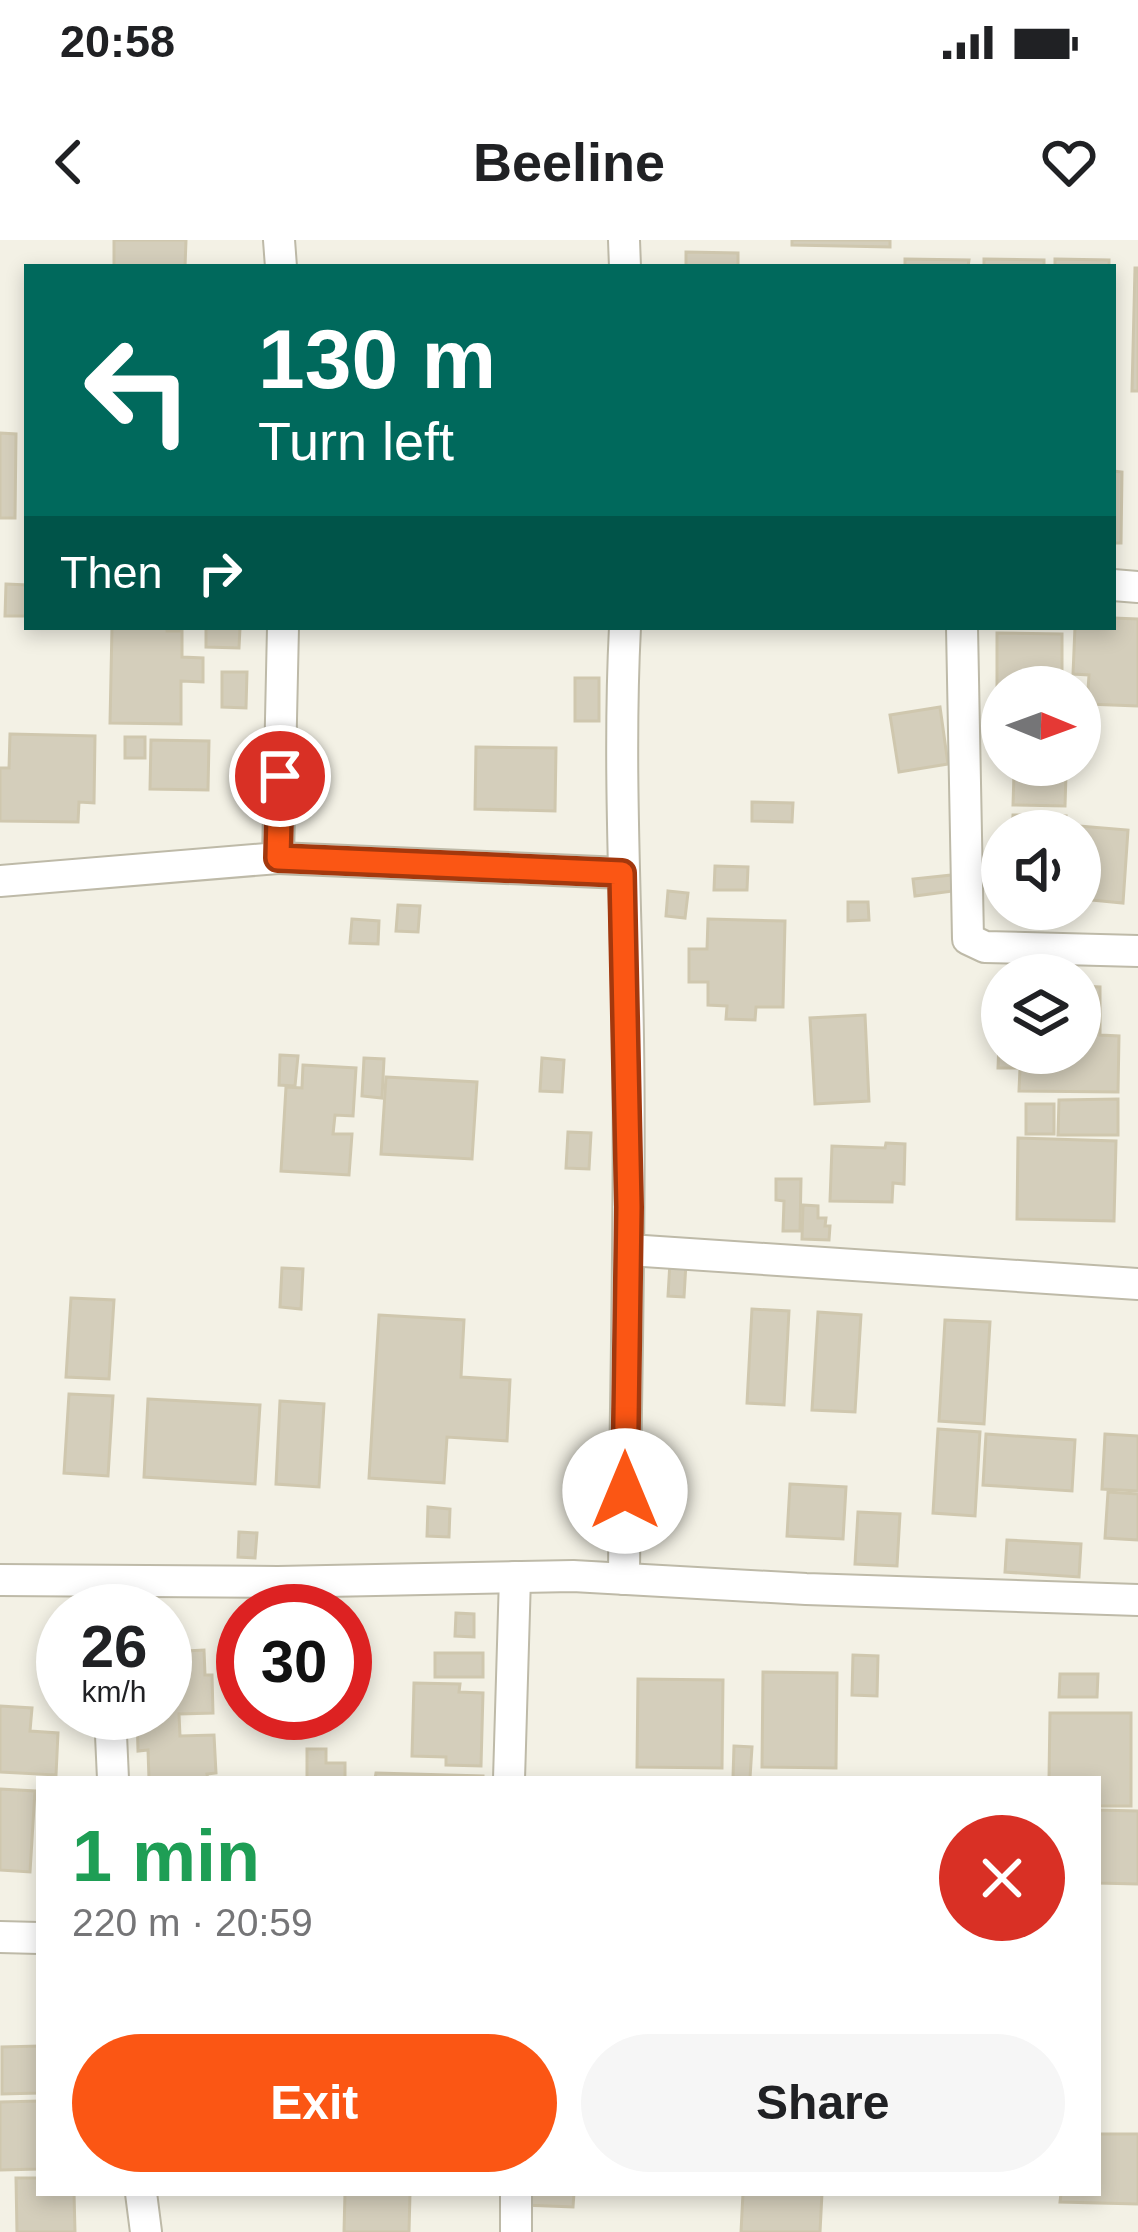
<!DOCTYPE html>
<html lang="en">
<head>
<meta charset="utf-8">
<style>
	body { margin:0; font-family:Helvetica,sans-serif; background:#f6f6f6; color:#202124; height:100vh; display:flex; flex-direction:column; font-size:45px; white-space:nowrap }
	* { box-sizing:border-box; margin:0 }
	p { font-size:39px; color:#757577 }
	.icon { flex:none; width:66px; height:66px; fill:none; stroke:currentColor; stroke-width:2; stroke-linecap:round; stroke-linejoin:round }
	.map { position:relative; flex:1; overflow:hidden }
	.details { position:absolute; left:36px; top:1536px; width:1065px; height:420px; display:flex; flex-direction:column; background:#fff; border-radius:0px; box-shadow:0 6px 18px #0003 }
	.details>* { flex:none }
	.top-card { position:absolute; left:24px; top:24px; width:1092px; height:366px; border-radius:0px; box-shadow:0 6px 18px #0003; background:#00695c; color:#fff; overflow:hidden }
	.needle { width:78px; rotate:91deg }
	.tools { position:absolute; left:981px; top:426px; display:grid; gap:24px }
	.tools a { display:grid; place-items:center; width:120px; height:120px; border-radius:50%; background:#fff; box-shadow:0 6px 18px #0003; font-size:60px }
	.speed { position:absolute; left:36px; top:1344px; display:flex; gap:24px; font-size:60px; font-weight:700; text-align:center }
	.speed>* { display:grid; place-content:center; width:156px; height:156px; border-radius:50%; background:#fff; box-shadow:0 6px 18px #0003; line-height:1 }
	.speed small { font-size:30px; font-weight:400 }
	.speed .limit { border:18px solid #d22; background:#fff; color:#111 }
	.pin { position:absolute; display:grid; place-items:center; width:102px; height:102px; color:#fff; margin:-51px; border:6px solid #fff; border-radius:50%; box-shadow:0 3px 12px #0007 }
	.me { position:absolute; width:132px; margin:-66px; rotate:0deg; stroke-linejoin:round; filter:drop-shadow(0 0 9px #0008) }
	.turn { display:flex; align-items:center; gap:42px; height:252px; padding:0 36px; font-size:54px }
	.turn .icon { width:156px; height:156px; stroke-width:2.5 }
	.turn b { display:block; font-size:84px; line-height:102px }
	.then { display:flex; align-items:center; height:114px; padding:0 36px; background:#0003; gap:24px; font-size:45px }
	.round { display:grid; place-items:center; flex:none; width:126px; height:126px; border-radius:63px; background:#f6f6f6 }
	.headline { display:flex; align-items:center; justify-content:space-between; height:204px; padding:0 36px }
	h1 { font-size:72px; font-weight:800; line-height:90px; color:#1e9e55 }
	.cta { display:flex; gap:24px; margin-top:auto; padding:24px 36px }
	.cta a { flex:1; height:138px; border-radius:72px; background:#fb5614; color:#fff; font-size:48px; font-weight:800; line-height:138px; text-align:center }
	.cta a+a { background:#f6f6f6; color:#202124 }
	.status { display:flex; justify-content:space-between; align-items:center; height:84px; padding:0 60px; background:#fff; direction:ltr }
	.status svg { height:33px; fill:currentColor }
	header { display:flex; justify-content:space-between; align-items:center; height:156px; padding:0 36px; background:#fff; font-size:54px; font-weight:800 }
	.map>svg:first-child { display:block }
	.building { fill:#d4cebb; stroke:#cfc7ae; stroke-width:3 }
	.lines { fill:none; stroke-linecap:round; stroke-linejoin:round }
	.minor-casing { stroke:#bebaa8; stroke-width:34 }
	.minor { stroke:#fff; stroke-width:30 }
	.route-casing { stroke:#a3380d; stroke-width:30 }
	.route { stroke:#fb5614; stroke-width:21 }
</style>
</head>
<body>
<div class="status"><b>20:58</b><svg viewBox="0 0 49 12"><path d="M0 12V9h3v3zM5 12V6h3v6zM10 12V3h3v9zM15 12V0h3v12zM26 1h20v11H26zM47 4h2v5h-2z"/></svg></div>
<header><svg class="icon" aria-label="back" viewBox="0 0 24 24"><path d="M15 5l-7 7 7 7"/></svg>Beeline<svg class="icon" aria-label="heart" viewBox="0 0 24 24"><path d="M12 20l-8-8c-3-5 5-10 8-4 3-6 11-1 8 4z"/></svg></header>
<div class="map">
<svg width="1138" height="1992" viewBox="0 0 1138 1992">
	<rect width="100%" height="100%" fill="#f3f1e5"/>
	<g class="building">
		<polygon points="114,0 186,0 185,27 114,27"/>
		<polygon points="792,0 890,0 890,7 792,5"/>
		<polygon points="686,12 738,13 738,27 686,27"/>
		<polygon points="905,19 969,20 968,27 905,27"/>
		<polygon points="984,19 1044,20 1044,27 984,27"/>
		<polygon points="1055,19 1109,20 1109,27 1055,27"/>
		<polygon points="1135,28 1138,28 1138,151 1132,151"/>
		<polygon points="0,193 16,194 15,278 0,278"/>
		<polygon points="1113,231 1122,232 1121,303 1113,303"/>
		<polygon points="6,344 27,345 27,376 5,376"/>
		<polygon points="1113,378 1138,379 1138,466 1087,464 1089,435 1073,434 1075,387 1113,387"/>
		<polygon points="112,387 167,387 167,391 182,391 182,417 203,418 203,442 181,441 181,484 110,483"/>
		<polygon points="206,387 240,388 239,408 206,407"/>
		<polygon points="997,393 1062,394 1062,447 1002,447 1002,476 997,476"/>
		<polygon points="222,432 247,432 246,468 222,467"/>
		<rect x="575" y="438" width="24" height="43"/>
		<polygon points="940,467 948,524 899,532 890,475"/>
		<polygon points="10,494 95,496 94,563 79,562 78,582 0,581 0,528 9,528"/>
		<rect x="125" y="497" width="20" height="21"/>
		<polygon points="151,500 209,501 208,550 150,549"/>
		<polygon points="476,507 556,508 555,571 475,569"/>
		<polygon points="1014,533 1066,534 1065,566 1013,565"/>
		<polygon points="752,562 793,563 792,582 752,581"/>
		<polygon points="1013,575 1066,576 1065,591 1012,591"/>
		<polygon points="1079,586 1128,590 1123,663 1080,659"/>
		<polygon points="715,626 748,627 747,650 714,650"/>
		<polygon points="952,635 953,651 915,656 913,639"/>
		<polygon points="668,651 688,653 685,678 666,676"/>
		<polygon points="848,662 868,662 869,680 848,681"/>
		<polygon points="398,665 420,666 418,692 396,691"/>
		<polygon points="352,679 379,681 378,704 350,703"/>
		<polygon points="708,679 785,681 783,767 756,767 755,780 726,779 727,766 708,765 708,742 689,742 689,709 707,709"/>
		<polygon points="1080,746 1100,747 1100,795 1119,796 1118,852 1019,851 1020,828 998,828 999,803 1002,813 1080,813"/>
		<polygon points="865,775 869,861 815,864 810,778"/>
		<polygon points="280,815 298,816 295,846 279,845"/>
		<polygon points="364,818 384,819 382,858 362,856"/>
		<polygon points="542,818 564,820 562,852 540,851"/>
		<polygon points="303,825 356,828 353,876 335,875 333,894 352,894 349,935 281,931 286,847 302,848"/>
		<polygon points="386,837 477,842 472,919 381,914"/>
		<polygon points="1118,859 1118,895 1058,895 1059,860"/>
		<rect x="1026" y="864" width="28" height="30"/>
		<polygon points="568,892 591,893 589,929 566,928"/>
		<polygon points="1018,898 1116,901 1114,981 1017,979"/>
		<polygon points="886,903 905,904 904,944 893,943 892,962 830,961 832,906 885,908"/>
		<polygon points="776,939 801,939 800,991 783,991 784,961 776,960"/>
		<polygon points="803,965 818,966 818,978 826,978 825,986 830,986 829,1000 802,999"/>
		<polygon points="670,1022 686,1023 684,1057 668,1056"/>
		<polygon points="282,1028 303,1029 301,1069 280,1067"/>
		<polygon points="71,1058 114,1060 109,1139 66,1137"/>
		<polygon points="752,1069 789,1071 784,1165 747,1163"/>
		<polygon points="818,1072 861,1075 855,1172 812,1170"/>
		<polygon points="379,1075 464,1080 461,1137 510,1140 507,1201 447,1197 444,1243 369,1238"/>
		<polygon points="945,1080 990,1082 984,1184 939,1181"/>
		<polygon points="69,1154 113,1156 108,1236 64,1233"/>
		<polygon points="148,1159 260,1165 255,1244 144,1237"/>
		<polygon points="280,1161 324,1164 319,1247 276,1244"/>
		<polygon points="938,1189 980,1192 975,1276 933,1273"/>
		<polygon points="986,1194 1075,1200 1072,1251 983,1245"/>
		<polygon points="1105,1194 1138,1196 1138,1251 1102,1249"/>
		<polygon points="790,1244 846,1247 843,1299 787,1296"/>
		<polygon points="1108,1252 1138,1254 1138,1300 1105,1298"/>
		<polygon points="428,1267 450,1269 449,1297 427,1296"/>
		<polygon points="858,1272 900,1274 897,1326 855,1324"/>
		<polygon points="239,1292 257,1293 255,1318 238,1317"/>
		<polygon points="1007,1300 1081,1304 1079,1337 1005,1332"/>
		<polygon points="456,1373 474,1374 474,1397 455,1396"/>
		<polygon points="204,1410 205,1435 212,1435 213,1473 179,1474 180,1496 214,1495 216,1533 207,1534 208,1539 149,1539 148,1510 138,1511 137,1473 165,1473 165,1412"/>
		<rect x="435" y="1413" width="48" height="24"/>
		<polygon points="853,1415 878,1416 877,1456 852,1455"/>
		<polygon points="763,1432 837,1433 836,1528 762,1527"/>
		<polygon points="1060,1434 1098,1434 1097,1457 1059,1457"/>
		<polygon points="638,1439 723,1440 722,1528 637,1527"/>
		<polygon points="414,1443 460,1444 459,1452 483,1453 481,1526 446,1525 446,1517 412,1516"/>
		<polygon points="0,1466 32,1468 30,1491 58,1493 56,1535 0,1532"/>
		<polygon points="1050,1473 1131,1473 1131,1566 1098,1566 1098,1539 1049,1539"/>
		<polygon points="734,1506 752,1507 750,1538 733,1537"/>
		<polygon points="307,1509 326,1509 326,1523 345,1523 345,1539 307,1539"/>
		<polygon points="376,1533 483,1536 483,1539 375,1539"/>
		<polygon points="0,1549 35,1551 30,1632 0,1630"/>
		<polygon points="1098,1570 1138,1571 1138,1644 1098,1643"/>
		<polygon points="39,1806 39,1853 2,1854 2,1807"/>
		<polygon points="39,1861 39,1929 0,1930 0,1862"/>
		<polygon points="1098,1894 1138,1894 1138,1964 1060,1962 1061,1953 1098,1953"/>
		<polygon points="16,1938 39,1938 39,1953 74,1953 75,1992 17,1992"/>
		<polygon points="345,1953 410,1953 409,1992 344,1992"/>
		<polygon points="523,1953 574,1953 573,1967 523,1965"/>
		<polygon points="743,1953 822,1953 820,1992 741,1992"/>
	</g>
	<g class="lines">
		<g class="minor-casing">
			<g id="minor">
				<polyline points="279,0 281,27"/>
				<polyline points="624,0 625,27"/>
				<polyline points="1113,345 1138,347"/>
				<polyline points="962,387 968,699 985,707 1138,711"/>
				<polyline points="278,618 622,633"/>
				<polyline points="0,641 278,618 283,387"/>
				<polyline points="629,1010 1138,1044"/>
				<path d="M 624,1339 C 625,1159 631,979 628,799 C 626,661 618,524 625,387"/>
				<polyline points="0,1340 278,1342 573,1336 806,1349 1138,1360"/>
				<polyline points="110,1473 113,1539"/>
				<polyline points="509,1539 515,1337"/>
				<polyline points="0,1697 39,1698"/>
				<polyline points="141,1953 146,1992"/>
				<polyline points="516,1992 516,1953"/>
			</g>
		</g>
		<use href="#minor" class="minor"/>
	</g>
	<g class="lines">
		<g class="route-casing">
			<polyline id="route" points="280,536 278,618 622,633 629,967 625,1251"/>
		</g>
		<use href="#route" class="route"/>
	</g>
</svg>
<div class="tools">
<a><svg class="needle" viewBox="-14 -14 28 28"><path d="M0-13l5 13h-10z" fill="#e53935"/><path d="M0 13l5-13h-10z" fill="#757577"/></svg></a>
<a><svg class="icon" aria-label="sound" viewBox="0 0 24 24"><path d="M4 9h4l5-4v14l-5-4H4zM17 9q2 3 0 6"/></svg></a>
<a><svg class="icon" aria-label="layers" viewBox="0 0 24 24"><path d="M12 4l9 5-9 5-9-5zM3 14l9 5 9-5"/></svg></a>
</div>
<div class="speed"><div>26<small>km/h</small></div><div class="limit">30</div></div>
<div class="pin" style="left:280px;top:536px;background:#d93025"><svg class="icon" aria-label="arrive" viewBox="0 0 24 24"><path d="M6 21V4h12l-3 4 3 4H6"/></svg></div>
<svg class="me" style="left:625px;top:1251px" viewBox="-20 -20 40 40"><circle r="19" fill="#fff"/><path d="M0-13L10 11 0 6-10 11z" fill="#fb5614"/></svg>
<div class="top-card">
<div class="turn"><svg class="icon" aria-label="left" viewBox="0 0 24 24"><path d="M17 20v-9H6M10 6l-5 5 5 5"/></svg><div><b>130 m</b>Turn left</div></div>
<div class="then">Then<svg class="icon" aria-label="right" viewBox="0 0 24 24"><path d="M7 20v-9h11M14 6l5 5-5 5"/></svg></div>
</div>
<section class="details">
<div class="headline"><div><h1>1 min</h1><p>220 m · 20:59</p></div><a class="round" style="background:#d93025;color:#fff"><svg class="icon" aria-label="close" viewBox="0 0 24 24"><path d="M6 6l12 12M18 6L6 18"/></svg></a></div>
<div class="cta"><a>Exit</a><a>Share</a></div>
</section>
</div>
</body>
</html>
